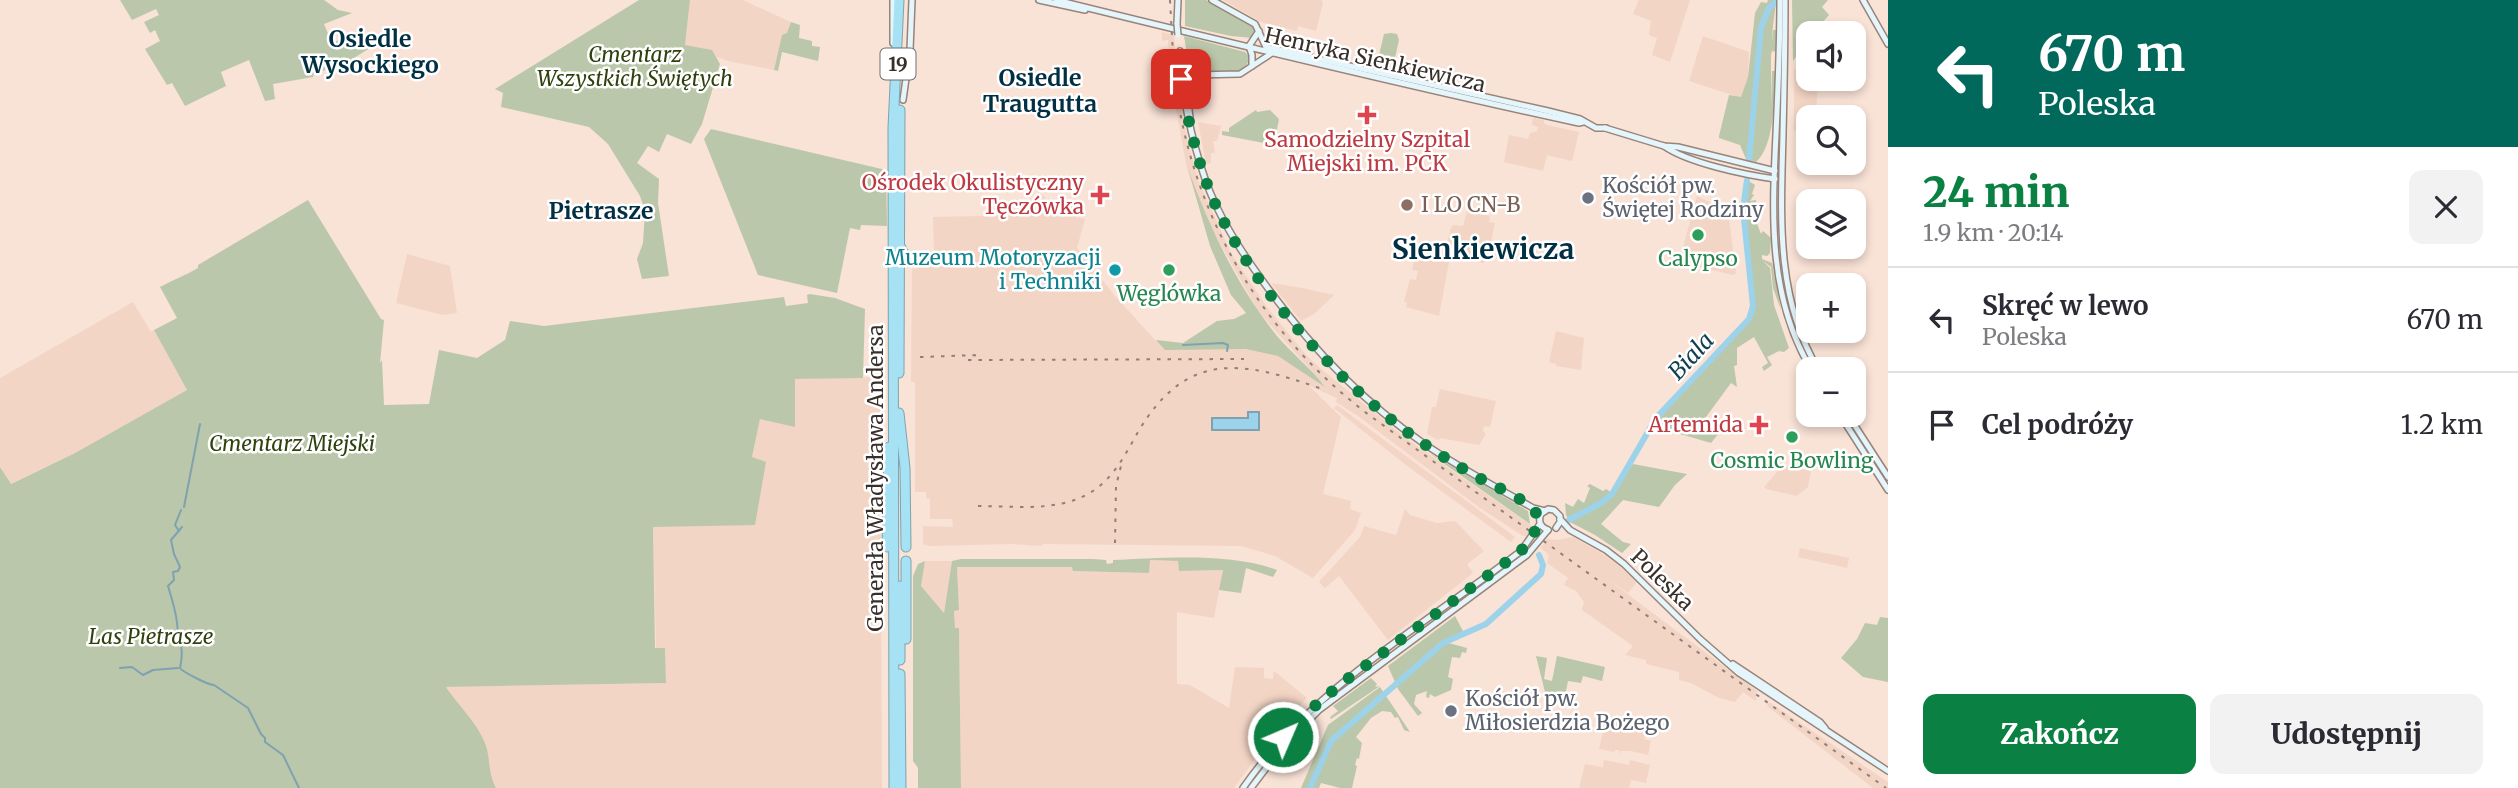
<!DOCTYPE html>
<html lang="pl">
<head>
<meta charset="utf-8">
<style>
	body { margin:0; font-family:Merriweather,serif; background:#f2f2f3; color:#2b2b33; height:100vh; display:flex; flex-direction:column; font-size:26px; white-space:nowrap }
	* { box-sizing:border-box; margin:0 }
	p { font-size:23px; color:#7c7c81 }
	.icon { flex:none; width:38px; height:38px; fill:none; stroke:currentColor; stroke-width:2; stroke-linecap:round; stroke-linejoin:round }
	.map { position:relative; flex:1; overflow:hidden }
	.side { display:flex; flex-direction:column; background:#fff; width:630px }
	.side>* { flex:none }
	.hud { background:#00695c; color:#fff; overflow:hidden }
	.controls { position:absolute; left:1796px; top:21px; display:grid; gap:14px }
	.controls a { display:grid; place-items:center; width:70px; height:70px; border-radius:14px; background:#fff; box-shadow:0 4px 10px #0003; font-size:35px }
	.pin { position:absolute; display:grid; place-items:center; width:60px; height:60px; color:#fff; margin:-30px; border-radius:14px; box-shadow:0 4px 10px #0006 }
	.me { position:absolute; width:77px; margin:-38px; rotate:45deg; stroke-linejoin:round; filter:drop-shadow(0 0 5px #0008) }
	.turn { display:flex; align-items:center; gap:24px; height:147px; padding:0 35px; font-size:32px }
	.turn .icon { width:91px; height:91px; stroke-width:2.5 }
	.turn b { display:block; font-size:49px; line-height:60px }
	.round { display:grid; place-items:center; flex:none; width:74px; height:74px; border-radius:14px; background:#f2f2f3 }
	.head { display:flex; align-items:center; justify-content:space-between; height:119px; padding:0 35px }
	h1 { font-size:42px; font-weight:800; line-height:52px; color:#0b8043 }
	.primary-button { display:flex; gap:14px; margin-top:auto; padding:14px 35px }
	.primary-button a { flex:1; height:80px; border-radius:14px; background:#0b8043; color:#fff; font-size:28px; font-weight:800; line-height:80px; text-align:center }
	.primary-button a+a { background:#f2f2f3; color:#2b2b33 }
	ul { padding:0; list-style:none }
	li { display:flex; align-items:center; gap:21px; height:105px; padding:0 35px; border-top:2px solid #e1e1e2 }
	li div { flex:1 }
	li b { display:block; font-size:26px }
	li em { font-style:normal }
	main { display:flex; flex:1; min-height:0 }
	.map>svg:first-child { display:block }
	.built { fill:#f3d5c5 }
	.green { fill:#bbc7aa }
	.water { fill:#9dd3ea; stroke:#7fa2b0; stroke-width:2 }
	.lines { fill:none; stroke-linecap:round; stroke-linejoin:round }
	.stream { stroke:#7fa2b0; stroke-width:2 }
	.river { stroke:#9dd3ea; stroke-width:6 }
	.secondary-casing { stroke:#998479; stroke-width:8 }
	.highway-casing { stroke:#80a3ad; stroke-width:11 }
	.secondary { stroke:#e4f6fc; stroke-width:5 }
	.highway { stroke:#a6e1f4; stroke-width:9 }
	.rail { stroke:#908178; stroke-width:2; stroke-dasharray:3.5 7; stroke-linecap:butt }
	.secondary-bridge-casing { stroke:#998479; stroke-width:8; stroke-linecap:butt }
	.secondary-bridge { stroke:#e4f6fc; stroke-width:5 }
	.route { stroke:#0b8043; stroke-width:12; stroke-dasharray:0 21.6 }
	.health-dot { fill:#e0444e; stroke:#fff; stroke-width:2.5 }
	.worship-dot { fill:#6b7280; stroke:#fff; stroke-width:2.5 }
	.education-dot { fill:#8d6e63; stroke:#fff; stroke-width:2.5 }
	.leisure-dot { fill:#2e9e5b; stroke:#fff; stroke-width:2.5 }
	.culture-dot { fill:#0f9aa8; stroke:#fff; stroke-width:2.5 }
	.labels { text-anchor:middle; stroke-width:5; stroke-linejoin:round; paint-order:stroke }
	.shield { fill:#fff; stroke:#746d6a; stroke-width:2 }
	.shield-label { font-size:19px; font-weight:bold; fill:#382f2a }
	.park-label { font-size:21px; font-style:italic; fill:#30410e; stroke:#fff }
	.street-label { font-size:21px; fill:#382f2a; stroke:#fff }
	.health-label { font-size:21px; fill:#be3a42; stroke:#fff; text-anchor:end }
	.worship-label { font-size:21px; fill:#5b616d; stroke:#fff; text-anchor:start }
	.education-label { font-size:21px; fill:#785e54; stroke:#fff; text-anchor:start }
	.culture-label { font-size:21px; fill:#0d838f; stroke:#fff; text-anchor:end }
	.leisure-label { font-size:21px; fill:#27864d; stroke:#fff }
	.neighbourhood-label { font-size:23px; font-weight:bold; fill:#013045; stroke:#fff }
	.water-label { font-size:23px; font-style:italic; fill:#103f50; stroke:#fff }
	.district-label { font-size:28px; font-weight:bold; fill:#013045; stroke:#fff }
</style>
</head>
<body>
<main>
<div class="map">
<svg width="1888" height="788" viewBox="0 0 1888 788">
	<rect width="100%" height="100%" fill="#f9e2d6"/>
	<g class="built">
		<polygon points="690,0 743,0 791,22 787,33 782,35 774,70 728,61 685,45"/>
		<polygon points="1223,0 1322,0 1323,3 1316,31 1298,26 1297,31 1261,22"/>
		<polygon points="1639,0 1690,0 1670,62 1652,55 1657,38 1649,35 1651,21 1633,14"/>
		<polygon points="1162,32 1174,35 1178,90 1188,143 1199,182 1231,253 1267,307 1306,355 1320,368 1407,439 1532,526 1533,529 1529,536 1523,536 1480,508 1358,416 1336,402 1337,398 1308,385 1341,417 1323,494 1351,501 1350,509 1361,513 1355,530 1313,578 1275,556 1241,546 1043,544 1041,546 1012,544 930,546 923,544 923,526 953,527 952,519 930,519 930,499 926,498 926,492 915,492 915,382 911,382 912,269 919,268 921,251 934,251 933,217 1037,215 1038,194 1042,194 1048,202 1080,203 1077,217 1085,219 1077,248 1115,296 1157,342 1244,349 1278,356 1325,386 1258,311 1208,222 1187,169 1175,104 1168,43 1168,40 1162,41"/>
		<polygon points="1703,36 1749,52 1748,77 1741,98 1689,81"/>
		<polygon points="1794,69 1808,74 1808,79 1818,79 1816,117 1808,117 1808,131 1794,131"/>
		<polygon points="1533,118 1544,120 1544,123 1547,125 1579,132 1572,161 1547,155 1543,171 1504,162 1509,135 1528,139 1530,133 1537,131 1538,127 1532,125"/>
		<polygon points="1198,122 1221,126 1217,141 1213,141 1215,153 1211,153 1211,163 1207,164 1205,158"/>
		<polygon points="1697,196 1728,211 1736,273 1733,275 1679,262"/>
		<polygon points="1467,211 1490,216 1489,222 1495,223 1487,260 1483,263 1445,252 1451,228 1453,225 1463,226"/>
		<polygon points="407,254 450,266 457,313 443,315 396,303"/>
		<polygon points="1418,254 1449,262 1439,316 1406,307 1407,303 1404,302 1410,279 1416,280 1418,271 1412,270 1415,256"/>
		<polygon points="1271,283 1302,288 1334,295 1314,314 1301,321"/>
		<polygon points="133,302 151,332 154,330 187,390 75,453 10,484 0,467 0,378"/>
		<polygon points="1556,331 1584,338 1581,370 1556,366 1556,364 1549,362"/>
		<polygon points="880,377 882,788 496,788 489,776 487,749 446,687 666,683 665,648 656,648 653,526 766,462 752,458 760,419 794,379"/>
		<polygon points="1440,389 1496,401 1490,427 1484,426 1483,431 1486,434 1479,445 1440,438 1438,440 1427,434 1432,407 1436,407"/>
		<polygon points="1337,405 1515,537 1511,542 1406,465 1334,408"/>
		<polygon points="1783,465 1811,471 1808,487 1797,496 1766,489 1764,487"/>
		<polygon points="1405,509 1410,515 1437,523 1455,521 1484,551 1467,564 1473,573 1388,640 1339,576 1325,588 1319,582 1360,537 1364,526 1396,535"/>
		<polygon points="1573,537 1603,554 1623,569 1637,582 1628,593 1606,578 1757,691 1756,701 1743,692 1735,702 1719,698 1691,683 1679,680 1679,672 1646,664 1646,660 1625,655 1633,646 1582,610 1584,602 1576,591 1564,585 1568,578 1547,563 1549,555 1541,548 1547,539 1557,540"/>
		<polygon points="1800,548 1849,558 1847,568 1798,557"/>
		<polygon points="1149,560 1178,561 1179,571 1223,570 1214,618 1177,612 1177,684 1190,685 1229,708 1235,667 1264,668 1264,678 1273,679 1274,671 1307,698 1276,730 1234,788 961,788 959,629 955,628 954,610 959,609 957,567 1073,567 1073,571 1149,573"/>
		<polygon points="925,561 952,561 944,613 921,586"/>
		<polygon points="1769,702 1888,782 1888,788 1873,788 1767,706"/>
		<polygon points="1607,715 1633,721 1632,726 1646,729 1644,739 1651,741 1648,755 1631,751 1621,751 1620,754 1619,750 1615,750 1614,752 1599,749"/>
		<polygon points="1604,760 1629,765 1630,760 1650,765 1646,783 1631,780 1629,788 1579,788 1585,764 1613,769 1603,767"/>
	</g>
	<g class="green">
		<polygon points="120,0 324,0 338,10 352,13 324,24 332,43 347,37 347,46 370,48 341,66 314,73 313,77 273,84 275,99 265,101 249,60 221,72 226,86 185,106 172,83 167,85 145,49 160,41 155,30 150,33 144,22 159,15 156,9 132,20"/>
		<polygon points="639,0 690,0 685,45 712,50 720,64 702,124 691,144 667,134 659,152 648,146 637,163 659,179 658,203 669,276 642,279 637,259 643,243 645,210 640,196 608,144 589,127 501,107 503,93 495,89"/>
		<polygon points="1185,0 1206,0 1251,23 1256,33 1253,38 1231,36 1185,26"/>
		<path d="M 1768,0 L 1776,0 C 1775,15 1772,27 1772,42 L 1773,30 L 1776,30 L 1777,52 L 1772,51 L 1771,55 L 1771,106 L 1772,71 L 1776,71 C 1774,96 1775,146 1756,162 L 1746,159 L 1740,145 L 1719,138 L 1719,136 L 1729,95 L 1741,97 L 1748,77 L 1755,13 L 1761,2 L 1767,3 Z"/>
		<polygon points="1792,0 1828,0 1822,7 1829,15 1813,33 1808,33 1808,39 1793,61"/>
		<polygon points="791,22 800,25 799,38 812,41 812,46 820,47 818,61 782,52 778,71 774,70 782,35 787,33"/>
		<polygon points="1391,33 1397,34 1399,40 1393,67 1399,69 1397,73 1389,72 1378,59 1384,34"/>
		<path d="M 1184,36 L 1245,52 L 1250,57 C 1245,79 1216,72 1198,73 L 1188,61 Z"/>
		<polygon points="1256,110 1257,112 1270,110 1279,119 1274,145 1222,135 1222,131 1229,132 1229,128"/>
		<polygon points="711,129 886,170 887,226 861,225 860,230 850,228 837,293 758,275 704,139"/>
		<path d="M 1188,169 C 1210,229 1237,286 1277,336 C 1291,353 1312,369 1325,387 L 1278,356 L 1245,349 L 1165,350 L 1156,340 L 1183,343 L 1217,321 L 1234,319 L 1246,313 L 1231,295 L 1210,246 Z"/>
		<polygon points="1747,180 1755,185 1752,194 1754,195 1750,201 1756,200 1756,221 1761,234 1763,231 1771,238 1770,253 1767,256 1762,255 1762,259 1772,263 1781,310 1773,288 1771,267 1763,261 1770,268 1774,305 1789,348 1784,352 1779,351 1767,357 1772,365 1764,371 1762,367 1768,363 1754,337 1737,348 1737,365 1734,366 1737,387 1731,383 1703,421 1704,425 1719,433 1711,443 1653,426 1691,382 1745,325 1752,313 1753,295 1745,211"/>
		<path d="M 308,200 L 381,319 L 384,320 L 380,363 L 382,360 L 384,405 L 429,404 L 439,350 L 477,358 L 505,340 L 510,321 L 544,326 L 784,297 L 786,306 L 808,303 L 807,295 L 810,294 L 835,298 L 865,309 L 863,378 L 795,379 L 795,427 L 760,419 L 752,457 L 766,462 L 755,525 L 653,527 L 655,648 L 665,648 L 666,683 L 446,687 C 460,708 480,725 487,749 C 490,763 489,775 496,788 L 0,788 L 0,467 L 11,484 L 75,453 L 187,390 L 154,330 L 177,318 L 160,287 C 173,280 186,275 198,268 L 198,265 Z"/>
		<polygon points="1429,453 1528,511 1530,524"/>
		<polygon points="1633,464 1687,474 1675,485 1659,507 1623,500 1601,524 1623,542 1631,544 1622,553 1595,535 1570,522 1566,515 1565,503 1573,507 1578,499 1584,503 1590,488 1587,486 1590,484 1603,491 1606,489 1612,493"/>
		<path d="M 961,559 L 1093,559 L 1106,560 L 1107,564 L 1113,563 L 1113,560 C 1161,558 1231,552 1277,570 L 1273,577 L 1246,568 L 1241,593 L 1219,590 L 1223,570 L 1179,571 L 1178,561 L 1150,560 L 1149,573 L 1073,571 L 1072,567 L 957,567 L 959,610 L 954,611 L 955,628 L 959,628 L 961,788 L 918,788 L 918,768 L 913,761 L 913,576 L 918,564 L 925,561 L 921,586 L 944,613 L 952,561 Z"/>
		<polygon points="1455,616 1464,633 1445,642 1467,648 1466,653 1462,652 1460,658 1452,657 1448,677 1453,679 1451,690 1435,697 1430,694 1429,698 1426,697 1427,691 1416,695 1414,704 1422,713 1418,716 1398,689 1388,666"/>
		<polygon points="1880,617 1888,618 1888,682 1863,677 1841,658 1857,639 1865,623 1877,625"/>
		<polygon points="1536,656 1547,658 1544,679 1552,681 1557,656 1605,667 1602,681 1583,676 1581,683 1568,681 1565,696 1545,692"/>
		<polygon points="1371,678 1377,684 1375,687 1380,686 1331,719 1330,717 1338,711 1333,706"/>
		<polygon points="1380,687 1410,732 1404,730 1398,717 1395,718 1391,712 1382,711 1371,718 1356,737 1362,743 1359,759 1357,758 1355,765 1357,766 1352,788 1340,788 1321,783 1319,788 1301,788 1328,725"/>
	</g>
	<polygon class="water" points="1248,412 1259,412 1259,430 1212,430 1212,418 1248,418"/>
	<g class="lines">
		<g class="stream">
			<polyline points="1183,345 1223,343 1228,345 1227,351"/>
			<polyline points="184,507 200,424"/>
			<path d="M 182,527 L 171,540 L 174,554 L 180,567 L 178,571 L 173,572 L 174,580 L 168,586 C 172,599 176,612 177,623 C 178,643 185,645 180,668 C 183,672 208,685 214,685 L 248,708 L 261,734 L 265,738 L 265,742 L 283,755 L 299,788"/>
			<polyline points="179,531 175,525 181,510"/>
			<polyline points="120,668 132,667 143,675 153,670 178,668"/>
		</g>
		<g class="river">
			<polyline points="1749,160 1761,27 1769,8 1778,0"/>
			<polyline points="1569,520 1601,503 1612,494 1656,418 1749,319 1753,306 1743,209 1747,180"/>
			<polyline points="1310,788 1331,741 1443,643 1486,624 1541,574 1543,565 1539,555"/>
		</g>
		<g class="secondary-casing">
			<g id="secondary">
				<polyline points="1039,0 1085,10"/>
				<path d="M 1056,0 C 1230,43 1404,85 1579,123 L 1583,122"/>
				<polyline points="1212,0 1255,24 1266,47"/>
				<path d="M 1780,0 C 1780,45 1778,90 1776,134 C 1772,216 1768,297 1811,369"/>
				<path d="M 1785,0 C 1785,45 1784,90 1783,134 C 1781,215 1775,297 1818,369"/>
				<polyline points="1863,0 1888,44"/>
				<polyline points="1177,24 1178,0"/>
				<polyline points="893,43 893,0"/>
				<polyline points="1249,46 1252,55 1252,66"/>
				<polyline points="1249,46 1259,31"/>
				<polyline points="1266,47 1548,111 1580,119 1596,128 1606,128"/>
				<path d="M 1180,51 L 1178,58 C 1184,103 1193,149 1210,192 C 1225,228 1247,260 1270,291 C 1314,351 1362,401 1423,443 C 1458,467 1496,487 1533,508 L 1545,511"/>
				<polyline points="1182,61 1190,117"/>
				<polyline points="1185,78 1194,75 1240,74 1272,53"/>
				<polyline points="903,100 910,50 912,0"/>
				<polyline points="1605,128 1664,146 1678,147 1775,171"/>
				<path d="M 1664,146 C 1688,163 1746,175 1775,179"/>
				<polyline points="1840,415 1888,490"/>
				<polyline points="1848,415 1888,477"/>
				<polyline points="1560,519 1570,530 1606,550 1624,564 1700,639 1739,673 1888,771"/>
				<path d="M 1548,530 C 1540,527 1538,521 1541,514 L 1548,509 L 1554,510 L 1560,516 L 1560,522 L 1556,528"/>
				<polyline points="1733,664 1820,722 1825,728"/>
				<path d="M 1243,788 C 1313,687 1424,625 1521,551 L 1540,524"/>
				<polyline points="1251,788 1280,750 1319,710 1527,555 1548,530"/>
			</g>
		</g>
		<g class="highway-casing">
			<g id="highway">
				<polyline points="900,246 904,254 913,258"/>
				<polyline points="899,373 900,110"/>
				<polyline points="899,413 905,468 906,547"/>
				<polyline points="887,547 889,447"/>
				<polyline points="906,561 906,639"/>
				<polyline points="900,660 900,586"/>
				<polyline points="900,674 901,788"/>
				<polyline points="894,788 893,128 899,0"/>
			</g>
		</g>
		<use href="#secondary" class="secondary"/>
		<use href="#highway" class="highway"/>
		<g class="rail">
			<path d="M 1170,0 C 1172,34 1173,67 1178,101 C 1199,227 1267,338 1369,415 L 1886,788"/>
			<polyline points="920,357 980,355"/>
			<polyline points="968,360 1244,359"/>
			<path d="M 978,506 C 1014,506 1056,512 1088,494 C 1113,480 1125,455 1138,432 C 1187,349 1243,361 1322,389"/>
			<polyline points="1115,543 1116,486 1121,466"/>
		</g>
		<g class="secondary-bridge-casing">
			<polyline id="secondary-bridge" points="1177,24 1178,35"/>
		</g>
		<use href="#secondary-bridge" class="secondary-bridge"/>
	</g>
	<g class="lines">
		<path class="route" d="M 1181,79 C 1187,117 1196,156 1210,192 C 1247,282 1330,374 1407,432 C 1431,449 1457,466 1483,480 C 1497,487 1524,499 1534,510 C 1537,514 1539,518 1540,524 L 1521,551 L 1342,683 L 1303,716 L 1283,737"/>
	</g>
	<g class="health-dot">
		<path d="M1363.5 104.5h7v7h7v7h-7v7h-7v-7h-7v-7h7z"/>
		<path d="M1096.5 184.5h7v7h7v7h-7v7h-7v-7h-7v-7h7z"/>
		<path d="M1755.5 414.5h7v7h7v7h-7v7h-7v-7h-7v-7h7z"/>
	</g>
	<g class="worship-dot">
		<circle cx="1588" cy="198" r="7"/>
		<circle cx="1451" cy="711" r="7"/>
	</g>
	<circle class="education-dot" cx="1407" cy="205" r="7"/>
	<g class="leisure-dot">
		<circle cx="1698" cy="235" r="7"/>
		<circle cx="1169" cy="270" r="7"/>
		<circle cx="1792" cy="437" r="7"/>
	</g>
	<circle class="culture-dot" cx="1115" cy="270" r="7"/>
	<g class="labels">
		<rect class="shield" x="880.5" y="48.5" width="35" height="31" rx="5"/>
		<g class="shield-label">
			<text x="898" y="71">19</text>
		</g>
		<g class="park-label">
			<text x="635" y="62">Cmentarz<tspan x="635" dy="24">Wszystkich Świętych</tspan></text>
			<text x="292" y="451">Cmentarz Miejski</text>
			<text x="151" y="644">Las Pietrasze</text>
		</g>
		<g class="street-label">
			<text transform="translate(1375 60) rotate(13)" y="7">Henryka Sienkiewicza</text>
			<text transform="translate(876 478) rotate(-90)" y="7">Generała Władysława Andersa</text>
			<text transform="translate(1662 580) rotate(44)" y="7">Poleska</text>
		</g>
		<g class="health-label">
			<text x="1367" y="147" text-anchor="middle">Samodzielny Szpital<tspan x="1367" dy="24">Miejski im. PCK</tspan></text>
			<text x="1084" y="190">Ośrodek Okulistyczny<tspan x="1084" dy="24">Tęczówka</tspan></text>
			<text x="1743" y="432">Artemida</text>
		</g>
		<g class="worship-label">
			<text x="1602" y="193">Kościół pw.<tspan x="1602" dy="24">Świętej Rodziny</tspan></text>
			<text x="1465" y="706">Kościół pw.<tspan x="1465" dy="24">Miłosierdzia Bożego</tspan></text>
		</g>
		<g class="education-label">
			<text x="1421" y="212">I LO CN-B</text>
		</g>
		<g class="culture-label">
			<text x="1101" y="265">Muzeum Motoryzacji<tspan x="1101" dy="24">i Techniki</tspan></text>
		</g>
		<g class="leisure-label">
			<text x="1698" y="266">Calypso</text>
			<text x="1169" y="301">Węglówka</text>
			<text x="1792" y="468">Cosmic Bowling</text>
		</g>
		<g class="neighbourhood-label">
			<text x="370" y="47">Osiedle<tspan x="370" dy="26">Wysockiego</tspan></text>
			<text x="1040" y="86">Osiedle<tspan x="1040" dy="26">Traugutta</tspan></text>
			<text x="601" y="219">Pietrasze</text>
		</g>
		<g class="water-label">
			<text transform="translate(1691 356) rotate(-47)" y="8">Biala</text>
		</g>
		<g class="district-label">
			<text x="1483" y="259">Sienkiewicza</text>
		</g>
	</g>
</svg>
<div class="controls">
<a><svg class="icon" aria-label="sound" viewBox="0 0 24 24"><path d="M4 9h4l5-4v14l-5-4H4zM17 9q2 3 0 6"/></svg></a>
<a><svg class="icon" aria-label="search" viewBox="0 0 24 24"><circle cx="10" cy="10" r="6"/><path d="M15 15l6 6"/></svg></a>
<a><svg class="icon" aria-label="layers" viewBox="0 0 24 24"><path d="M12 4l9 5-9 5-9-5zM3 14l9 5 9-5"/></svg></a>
<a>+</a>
<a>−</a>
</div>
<div class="pin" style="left:1181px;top:79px;background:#d93025"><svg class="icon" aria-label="arrive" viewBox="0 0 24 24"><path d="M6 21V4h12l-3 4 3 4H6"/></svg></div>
<svg class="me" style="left:1283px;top:737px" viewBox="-20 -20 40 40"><circle r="17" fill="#0b8043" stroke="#fff" stroke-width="3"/><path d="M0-11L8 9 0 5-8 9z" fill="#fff"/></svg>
</div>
<section class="side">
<div class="hud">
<div class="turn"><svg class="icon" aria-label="left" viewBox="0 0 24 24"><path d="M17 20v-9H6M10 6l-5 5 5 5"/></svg><div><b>670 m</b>Poleska</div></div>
</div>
<div class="head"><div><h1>24 min</h1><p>1.9 km · 20:14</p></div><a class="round"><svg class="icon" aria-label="close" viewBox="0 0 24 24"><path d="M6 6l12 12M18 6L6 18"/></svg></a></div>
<ul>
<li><svg class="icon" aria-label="left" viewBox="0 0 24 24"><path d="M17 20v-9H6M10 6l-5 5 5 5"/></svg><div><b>Skręć w lewo</b><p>Poleska</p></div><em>670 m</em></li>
<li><svg class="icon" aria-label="arrive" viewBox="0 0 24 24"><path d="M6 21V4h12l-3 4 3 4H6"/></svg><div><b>Cel podróży</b></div><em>1.2 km</em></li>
</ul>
<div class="primary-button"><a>Zakończ</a><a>Udostępnij</a></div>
</section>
</main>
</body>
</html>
